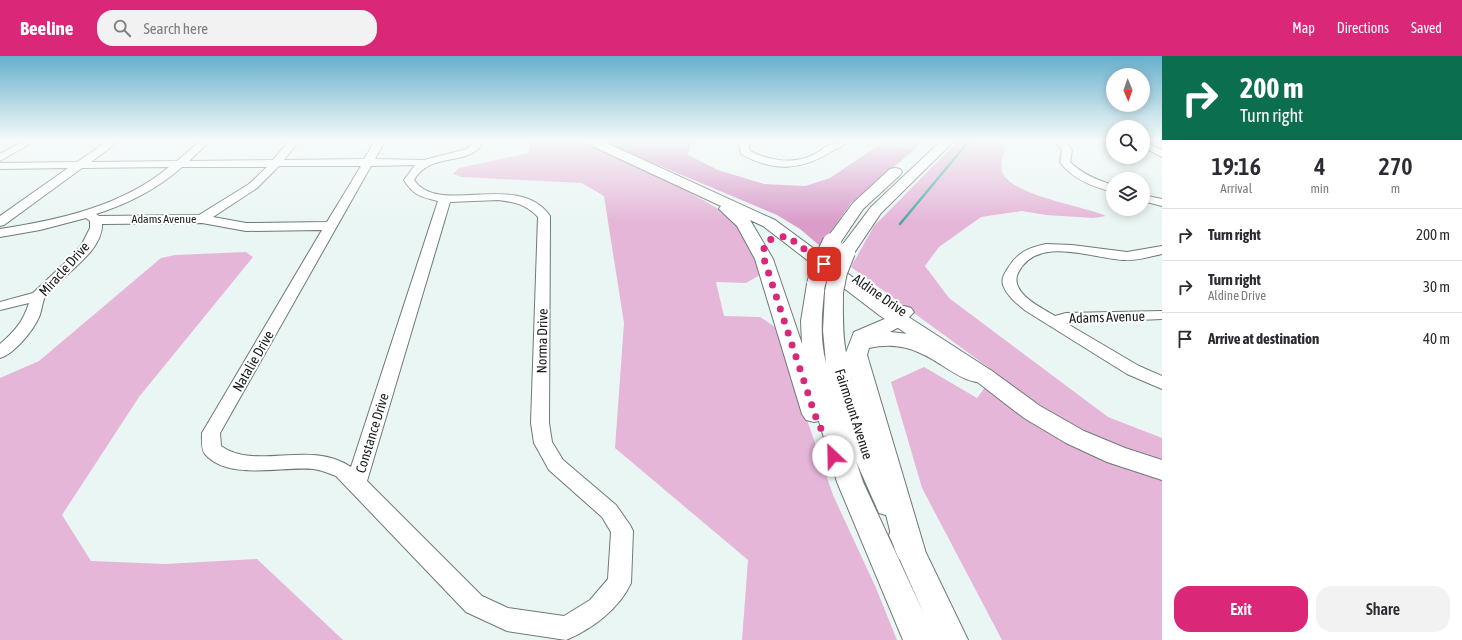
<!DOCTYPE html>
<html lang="en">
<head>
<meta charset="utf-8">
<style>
	body { margin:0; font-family:"Asap Condensed",sans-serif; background:#f2f2f3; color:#2b2b33; height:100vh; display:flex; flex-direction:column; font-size:15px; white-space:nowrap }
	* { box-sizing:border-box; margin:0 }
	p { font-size:13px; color:#7c7c81 }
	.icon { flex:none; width:22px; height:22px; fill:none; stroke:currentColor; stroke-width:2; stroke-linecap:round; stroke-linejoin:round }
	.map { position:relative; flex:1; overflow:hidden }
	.details { display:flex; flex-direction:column; background:#fff; width:300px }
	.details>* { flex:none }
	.hud { background:#0b6e4f; color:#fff; overflow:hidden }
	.needle { width:26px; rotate:178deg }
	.tools { position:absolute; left:1106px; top:12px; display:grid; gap:8px }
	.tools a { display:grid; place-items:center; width:44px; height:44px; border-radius:50%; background:#fff; box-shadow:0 2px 10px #0003; font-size:20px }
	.pin { position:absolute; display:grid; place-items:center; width:34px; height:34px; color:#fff; margin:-17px; border-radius:8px; box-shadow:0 2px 6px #0006 }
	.me { position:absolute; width:44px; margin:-22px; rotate:336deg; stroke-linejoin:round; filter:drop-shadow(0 0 3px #0008) }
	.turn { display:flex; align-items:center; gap:14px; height:84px; padding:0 12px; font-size:18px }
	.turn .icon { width:52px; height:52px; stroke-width:2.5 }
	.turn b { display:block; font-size:28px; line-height:34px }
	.eta { display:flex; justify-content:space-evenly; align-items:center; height:68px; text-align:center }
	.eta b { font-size:24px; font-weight:600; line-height:28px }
	.button { display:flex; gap:8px; margin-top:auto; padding:8px 12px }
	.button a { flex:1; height:46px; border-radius:16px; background:#db2777; color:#fff; font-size:16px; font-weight:600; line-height:46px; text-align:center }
	.button a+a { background:#f2f2f3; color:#2b2b33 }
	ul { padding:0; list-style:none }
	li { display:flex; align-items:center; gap:12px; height:52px; padding:0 12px; border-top:1px solid #e1e1e2 }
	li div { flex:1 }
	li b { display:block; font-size:15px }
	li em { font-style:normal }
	header { display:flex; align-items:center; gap:24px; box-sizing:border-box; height:56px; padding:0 20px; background:#db2777; color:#fff }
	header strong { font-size:19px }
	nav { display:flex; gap:22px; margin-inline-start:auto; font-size:14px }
	.search { width:280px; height:36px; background:#f2f2f3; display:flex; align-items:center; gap:10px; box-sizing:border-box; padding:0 14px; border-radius:16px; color:#7c7c81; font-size:15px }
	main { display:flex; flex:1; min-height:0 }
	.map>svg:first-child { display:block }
	.green { fill:#e5b6d8 }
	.forest { fill:#da9dca }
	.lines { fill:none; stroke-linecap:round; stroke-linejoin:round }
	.stream { stroke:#45aaa3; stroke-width:2.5 }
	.minor-casing { stroke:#6f7978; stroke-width:2 }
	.major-casing { stroke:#6f7978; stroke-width:2 }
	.highway-casing { stroke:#6f7978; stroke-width:2 }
	.minor { fill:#fff; fill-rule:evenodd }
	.major { fill:#fff; fill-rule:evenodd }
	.highway { fill:#fff; fill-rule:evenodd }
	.major-bridge-casing { stroke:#6f7978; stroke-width:20; stroke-linecap:butt }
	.major-bridge { stroke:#fff; stroke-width:18 }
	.route { stroke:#db2777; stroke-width:7; stroke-dasharray:0 12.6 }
	.labels { text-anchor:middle; stroke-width:4; stroke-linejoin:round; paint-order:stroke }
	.far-street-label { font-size:12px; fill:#181c1b; stroke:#fff }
	.street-label { font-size:14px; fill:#181c1b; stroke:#fff }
</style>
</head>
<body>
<header>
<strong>Beeline</strong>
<div class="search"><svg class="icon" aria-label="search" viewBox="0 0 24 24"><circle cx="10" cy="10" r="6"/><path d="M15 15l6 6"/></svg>Search here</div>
<nav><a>Map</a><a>Directions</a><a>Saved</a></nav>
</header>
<main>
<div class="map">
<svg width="1162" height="584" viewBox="0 0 1162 584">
	<rect width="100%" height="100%" fill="#eaf6f4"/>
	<g class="green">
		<polygon points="529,85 579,85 668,125 703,144 727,158 744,175 760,219 746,227 716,226 724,260 760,261 775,271 833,439 876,532 897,584 742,584 748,504 615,392 624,267 604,140 582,127 462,121 453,118 459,112 529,97"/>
		<polygon points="885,85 924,85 914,94 882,87"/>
		<path d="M 958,85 L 1007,85 C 1004,95 1000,104 1002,115 C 1008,139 1084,150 1106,160 L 1094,162 L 1046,159 L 1022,155 L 981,161 L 939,191 L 925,210 L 949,242 L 1108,361 L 1162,382 L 1162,584 L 1002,584 L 922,432 L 891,326 L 924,311 L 977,342 L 996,317 L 851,211 L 874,170 Z"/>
		<polygon points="246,196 253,201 139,341 62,459 91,505 165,508 257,503 343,584 0,584 0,322 39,305 161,202 175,199"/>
	</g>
	<polygon class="forest" points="601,85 700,85 691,88 688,99 718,114 764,128 805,130 830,122 882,87 914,94 852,146 820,190 800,173 777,159"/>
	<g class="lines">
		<polyline class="stream" points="900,168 969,85"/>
		<g class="minor-casing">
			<g id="minor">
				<polygon points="23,85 35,85 0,105 0,98"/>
				<path d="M 108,85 L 119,85 L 91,106 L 177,105 L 200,85 L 210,85 L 189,105 L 273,104 L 289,85 L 299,85 L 284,104 L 364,103 L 375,85 L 385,85 L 375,103 L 424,104 L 467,93 L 471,89 L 471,85 L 481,85 L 481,90 C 465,110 430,96 414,124 C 439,161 518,114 550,160 L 549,367 L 552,386 L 563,404 L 616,449 L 630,469 L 633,475 L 631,527 C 619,553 592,573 566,584 L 507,575 L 466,556 L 336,420 C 328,417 321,414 313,413 C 282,410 228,425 205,398 C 201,393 202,384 202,377 L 322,174 L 246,175 L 202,167 L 102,168 C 103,197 60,220 45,241 C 42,246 42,255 39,261 C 33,275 14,298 0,302 L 0,288 C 14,276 23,266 29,247 L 0,254 L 0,246 L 33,237 L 69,203 L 82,188 L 90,172 L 90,165 L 86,162 L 40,174 L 0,181 L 0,173 C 59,164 122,150 169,111 L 82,112 L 4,169 L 0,170 L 0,160 L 68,112 L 0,113 L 0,107 L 77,106 ZM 415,109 L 404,124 C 413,139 421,141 438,145 L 351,411 C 310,383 256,415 221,390 L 220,377 L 371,110 ZM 279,110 L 361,110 L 327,166 L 246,167 L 213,161 L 257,132 ZM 182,111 L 267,111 L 249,128 L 199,159 L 99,160 L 96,158 C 128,148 157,133 182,111 ZM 498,144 C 514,146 526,148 538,161 L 531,367 L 534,387 L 549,414 L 602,461 L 611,476 L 608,523 L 590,544 L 564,560 L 508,552 L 482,540 L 367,425 L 450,146 Z"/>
				<path d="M 743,85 L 754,85 L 749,89 L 750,95 C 770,105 794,109 815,98 C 826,91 834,84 848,85 C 844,89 838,92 832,95 C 802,115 773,116 741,98 L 739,88 Z"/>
				<path d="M 1055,85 L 1065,85 L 1072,94 L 1070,106 C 1082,118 1097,124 1113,129 L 1113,136 C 1093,131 1072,123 1060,106 L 1062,94 Z"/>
				<polygon points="1143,85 1162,94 1162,101 1143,91"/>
				<polygon points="1143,139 1162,143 1162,150 1143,145"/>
				<path d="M 1046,188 L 1072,189 L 1127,196 L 1162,190 L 1162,198 C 1149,201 1136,205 1123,204 C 1090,202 1037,179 1018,217 C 1009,237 1042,252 1055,260 L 1066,257 L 1162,255 L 1162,263 L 1066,267 L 1139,310 L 1162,320 L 1162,333 L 1127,318 L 1026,255 C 1017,248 1007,240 1003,229 C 1001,222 1005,217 1008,212 C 1018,196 1028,192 1046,188 Z"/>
			</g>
		</g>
		<g class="major-casing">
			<g id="major">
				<path d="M 586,85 L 602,85 L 775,164 L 893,251 L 992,315 L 1040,350 L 1084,375 L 1125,392 L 1162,404 L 1162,424 L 1107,406 L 1066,387 L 1024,362 L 976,325 L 879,259 L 763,170 L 750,164 L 773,203 L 802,288 L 801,265 L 807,228 L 809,224 L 816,222 L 823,224 L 825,228 C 822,254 819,280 826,307 L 823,274 L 825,236 L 827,232 L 834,230 L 841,232 L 843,236 C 843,256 842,277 846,297 C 855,351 879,401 903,449 L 899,457 L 889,460 L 879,457 L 856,405 L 863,426 L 924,558 L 889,479 L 893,470 L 903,467 L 913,470 L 968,584 L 903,584 L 837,426 L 819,365 L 814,366 L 806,364 L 802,358 L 755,203 L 737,170 L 719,153 L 721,150 L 588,88 Z"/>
				<polygon points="941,85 954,85 881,157 852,200 846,201 840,200 837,196 871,151"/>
				<polygon points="895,112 900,113 902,116 900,119 863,153 838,190 832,191 826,190 824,186 853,147 890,113"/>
			</g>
		</g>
		<g class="highway-casing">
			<path id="highway" d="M 904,250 L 911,252 L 914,256 L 901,270 L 890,276 L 909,278 L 937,287 L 972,308 L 992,315 L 996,320 L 992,325 C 966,333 943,306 920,297 C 903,289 887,288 869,292 L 867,299 L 925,494 L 921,503 L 910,507 L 899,503 L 895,494 L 845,299 L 854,276 L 887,262 L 897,252 Z"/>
		</g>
		<use href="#minor" class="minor"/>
		<use href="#major" class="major"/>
		<use href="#highway" class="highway"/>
		<g class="major-bridge-casing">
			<g id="major-bridge">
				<polyline points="816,228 823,204 832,186"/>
				<polyline points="834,236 838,216 846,196"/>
			</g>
		</g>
		<use href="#major-bridge" class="major-bridge"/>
	</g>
	<linearGradient id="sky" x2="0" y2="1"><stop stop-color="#67b0cc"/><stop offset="0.51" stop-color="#f6fbfa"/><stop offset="1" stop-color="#f6fbfa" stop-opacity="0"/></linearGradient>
	<rect width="1162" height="166" fill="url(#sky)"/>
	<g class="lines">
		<polyline class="route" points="824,208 787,180 768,184 764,190 764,203 815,359 833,400"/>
	</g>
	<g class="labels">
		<g class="far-street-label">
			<text x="164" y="167">Adams Avenue</text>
		</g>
		<g class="street-label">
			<text transform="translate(64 213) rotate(-48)" y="5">Miracle Drive</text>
			<text transform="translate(880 239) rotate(35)" y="5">Aldine Drive</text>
			<text transform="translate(1107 261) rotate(-2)" y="5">Adams Avenue</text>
			<text transform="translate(542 285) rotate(-89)" y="5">Norma Drive</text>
			<text transform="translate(253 305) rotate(-60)" y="5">Natalie Drive</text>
			<text transform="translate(854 358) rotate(72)" y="5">Fairmount Avenue</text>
			<text transform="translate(372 377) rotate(-73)" y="5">Constance Drive</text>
		</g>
	</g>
</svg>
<div class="tools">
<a><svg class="needle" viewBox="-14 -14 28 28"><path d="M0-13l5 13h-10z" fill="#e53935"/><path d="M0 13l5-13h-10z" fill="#7c7c81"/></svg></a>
<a><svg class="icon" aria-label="search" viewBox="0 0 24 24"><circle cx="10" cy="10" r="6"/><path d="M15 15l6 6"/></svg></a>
<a><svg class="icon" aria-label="layers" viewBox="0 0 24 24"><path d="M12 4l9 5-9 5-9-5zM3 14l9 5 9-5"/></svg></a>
</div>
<div class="pin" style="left:824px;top:208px;background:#d93025"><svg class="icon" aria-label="arrive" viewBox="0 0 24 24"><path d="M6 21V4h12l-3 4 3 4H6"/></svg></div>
<svg class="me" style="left:833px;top:400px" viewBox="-20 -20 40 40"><circle r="19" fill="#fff"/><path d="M0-13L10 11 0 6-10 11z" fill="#db2777"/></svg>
</div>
<section class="details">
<div class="hud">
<div class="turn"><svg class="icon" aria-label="right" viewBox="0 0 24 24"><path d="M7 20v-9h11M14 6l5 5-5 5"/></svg><div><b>200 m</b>Turn right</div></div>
</div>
<div class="eta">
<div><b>19:16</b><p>Arrival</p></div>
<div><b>4</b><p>min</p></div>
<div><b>270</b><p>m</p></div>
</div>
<ul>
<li><svg class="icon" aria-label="right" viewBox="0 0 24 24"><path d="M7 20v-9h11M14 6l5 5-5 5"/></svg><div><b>Turn right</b></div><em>200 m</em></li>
<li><svg class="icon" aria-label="right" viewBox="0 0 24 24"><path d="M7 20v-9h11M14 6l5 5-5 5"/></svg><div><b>Turn right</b><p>Aldine Drive</p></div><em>30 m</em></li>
<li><svg class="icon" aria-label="arrive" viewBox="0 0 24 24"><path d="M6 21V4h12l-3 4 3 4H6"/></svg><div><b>Arrive at destination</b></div><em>40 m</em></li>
</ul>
<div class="button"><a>Exit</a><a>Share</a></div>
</section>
</main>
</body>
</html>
